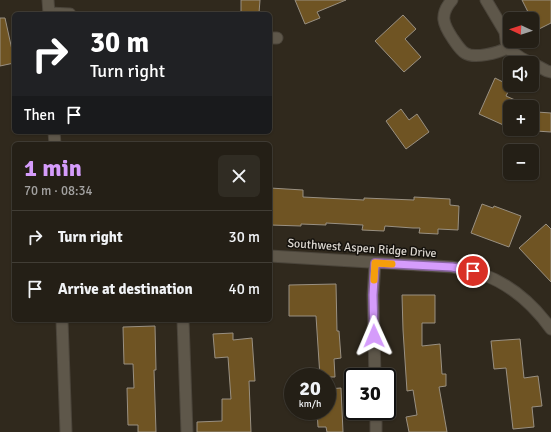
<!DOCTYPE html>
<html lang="en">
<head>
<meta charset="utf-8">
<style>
	body { margin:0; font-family:Signika,sans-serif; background:#302c23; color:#f1f3f6; height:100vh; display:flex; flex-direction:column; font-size:15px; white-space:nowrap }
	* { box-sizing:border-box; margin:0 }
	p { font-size:13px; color:#a3a2a1 }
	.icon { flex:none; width:22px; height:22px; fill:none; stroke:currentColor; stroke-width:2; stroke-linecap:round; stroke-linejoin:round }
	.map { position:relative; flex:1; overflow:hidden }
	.drawer { position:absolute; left:12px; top:142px; width:260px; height:180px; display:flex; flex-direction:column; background:#241f16; border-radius:6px; box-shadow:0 1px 3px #0004,0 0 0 1px #413d35 }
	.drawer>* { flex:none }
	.banner { position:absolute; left:12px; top:12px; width:260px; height:122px; border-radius:6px; box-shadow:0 1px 3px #0004,0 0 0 1px #413d35; background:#202124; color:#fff; overflow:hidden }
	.needle { width:26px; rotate:273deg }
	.buttons { position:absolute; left:503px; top:12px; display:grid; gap:8px }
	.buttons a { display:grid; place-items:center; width:36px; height:36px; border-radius:6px; background:#241f16; box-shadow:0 1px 3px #0004,0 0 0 1px #413d35; font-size:20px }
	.speed { position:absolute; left:284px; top:368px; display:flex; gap:8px; font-size:20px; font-weight:700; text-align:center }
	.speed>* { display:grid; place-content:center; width:52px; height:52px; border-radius:50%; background:#241f16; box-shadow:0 1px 3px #0004,0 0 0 1px #413d35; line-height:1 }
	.speed small { font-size:10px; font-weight:400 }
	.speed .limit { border:2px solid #111; border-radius:6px; background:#fff; color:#111 }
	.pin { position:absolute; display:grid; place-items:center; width:34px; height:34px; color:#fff; margin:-17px; border:2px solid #fff; border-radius:50%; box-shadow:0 1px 4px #0007 }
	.me { position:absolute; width:44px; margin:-22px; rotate:359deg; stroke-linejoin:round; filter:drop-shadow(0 0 3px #0008) }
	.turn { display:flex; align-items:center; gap:14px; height:84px; padding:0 12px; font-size:18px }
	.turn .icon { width:52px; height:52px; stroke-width:2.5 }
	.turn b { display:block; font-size:28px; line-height:34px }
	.then { display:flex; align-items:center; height:38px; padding:0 12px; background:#0003; gap:8px; font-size:15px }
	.round { display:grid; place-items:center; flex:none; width:42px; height:42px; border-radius:6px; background:#302c23 }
	.overview { display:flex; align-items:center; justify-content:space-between; height:68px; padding:0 12px }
	h1 { font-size:24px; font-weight:700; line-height:30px; color:#d59cfb }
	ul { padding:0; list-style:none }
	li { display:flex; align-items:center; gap:12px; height:52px; padding:0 12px; border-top:1px solid #413d35 }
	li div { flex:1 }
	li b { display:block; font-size:15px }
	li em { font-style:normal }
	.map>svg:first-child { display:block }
	.building { fill:#6f5423; stroke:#999082 }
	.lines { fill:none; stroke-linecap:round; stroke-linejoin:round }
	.minor-casing { stroke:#4b453b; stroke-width:13 }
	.secondary-casing { stroke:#4b453b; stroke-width:13 }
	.minor { stroke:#5e574a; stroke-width:11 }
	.secondary { stroke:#5e574a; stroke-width:11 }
	.route-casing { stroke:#8a65a3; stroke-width:10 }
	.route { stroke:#d59cfb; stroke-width:7 }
	.slow { stroke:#f59e0b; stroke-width:7 }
	.labels { text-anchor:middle; stroke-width:3; stroke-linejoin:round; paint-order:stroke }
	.street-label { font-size:12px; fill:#dcd7d0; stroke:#15120d }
</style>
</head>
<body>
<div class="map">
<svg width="551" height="432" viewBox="0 0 551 432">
	<rect width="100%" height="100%" fill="#30291d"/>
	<g class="building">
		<polygon points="241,0 260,0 259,13 241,12"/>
		<polygon points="295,0 346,0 317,12 320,18 305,24"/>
		<polygon points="522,0 551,0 551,23 537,30"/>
		<polygon points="403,15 416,29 405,39 421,57 404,72 375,41"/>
		<polygon points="0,18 5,18 14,59 14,63 0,66"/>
		<polygon points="495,78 511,86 506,96 531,107 510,107 510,128 479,114"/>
		<polygon points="401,109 409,120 417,114 429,132 406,149 386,121"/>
		<polygon points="537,112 551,113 551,132 536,131"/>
		<polygon points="270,188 303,190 303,197 364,200 364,198 414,200 414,197 450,199 450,205 459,206 458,230 438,229 438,234 419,233 420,228 413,228 385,226 384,231 362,230 363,225 326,223 326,225 301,224 301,226 270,225"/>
		<polygon points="482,204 493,208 494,206 521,216 509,247 471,233"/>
		<polygon points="546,224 551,229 551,282 519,248"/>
		<polygon points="336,284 337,331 339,331 341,358 334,359 335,377 320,377 316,316 289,316 289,285"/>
		<polygon points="402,295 435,295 435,323 422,323 422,346 440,344 442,374 446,374 446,386 439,387 447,432 409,432 406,417 417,415 413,390 407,391 403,330"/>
		<polygon points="155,326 156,370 154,370 156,432 138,432 138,425 128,425 127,388 134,388 133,364 124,364 123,327"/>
		<polygon points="233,333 233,340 252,338 255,381 249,381 251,432 197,432 197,422 222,421 222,399 231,399 228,357 215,358 213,334"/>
		<polygon points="520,339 524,378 538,376 542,406 532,407 534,427 513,429 506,368 494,369 491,341"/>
		<polygon points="341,388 343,432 327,432 326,427 318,427 317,411 327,411 327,389"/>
	</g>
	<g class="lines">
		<g class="minor-casing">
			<g id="minor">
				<path d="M 452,0 C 439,15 443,24 453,39 C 456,43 460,50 465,53 C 474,59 498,53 507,48"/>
				<polyline points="486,0 505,32 507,48"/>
				<polyline points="49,13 70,14"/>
				<polyline points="270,38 277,38"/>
				<polyline points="507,48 521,58 531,63"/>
				<polyline points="532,63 547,71 551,72"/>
				<path d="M 270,256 L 452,267 C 462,269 473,270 482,274 C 512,285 533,304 551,329"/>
				<polyline points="375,263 373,295 375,377"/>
				<polyline points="183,320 187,432"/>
				<polyline points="376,411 376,432"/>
			</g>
		</g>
		<g class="secondary-casing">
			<g id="secondary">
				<polyline points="48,0 49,14"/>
				<polyline points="54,132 55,144"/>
				<polyline points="62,320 66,432"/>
			</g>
		</g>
		<use href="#minor" class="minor"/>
		<use href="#secondary" class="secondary"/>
	</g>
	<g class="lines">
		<g class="route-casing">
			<polyline id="route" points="374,336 373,295 375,263 452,267 473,271"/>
		</g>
		<use href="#route" class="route"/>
		<polyline class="slow" points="374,280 375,263 392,264"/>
	</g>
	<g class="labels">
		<g class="street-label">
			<text transform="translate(362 248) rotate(4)" y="4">Southwest Aspen Ridge Drive</text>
		</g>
	</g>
</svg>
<div class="buttons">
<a><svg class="needle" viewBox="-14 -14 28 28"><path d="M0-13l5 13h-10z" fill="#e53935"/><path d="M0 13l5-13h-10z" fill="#a3a2a1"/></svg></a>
<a><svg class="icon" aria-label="sound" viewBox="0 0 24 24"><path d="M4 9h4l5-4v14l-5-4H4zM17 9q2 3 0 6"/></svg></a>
<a>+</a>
<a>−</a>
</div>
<div class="speed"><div>20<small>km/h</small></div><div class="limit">30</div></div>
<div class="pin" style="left:473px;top:271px;background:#d93025"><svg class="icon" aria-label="arrive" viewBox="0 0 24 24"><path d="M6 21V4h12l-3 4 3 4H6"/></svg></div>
<svg class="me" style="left:374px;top:336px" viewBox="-20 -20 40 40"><path d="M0-17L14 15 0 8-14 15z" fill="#d59cfb" stroke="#fff" stroke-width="4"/></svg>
<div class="banner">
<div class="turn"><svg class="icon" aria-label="right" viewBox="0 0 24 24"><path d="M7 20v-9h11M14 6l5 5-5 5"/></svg><div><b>30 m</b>Turn right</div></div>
<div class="then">Then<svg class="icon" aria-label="arrive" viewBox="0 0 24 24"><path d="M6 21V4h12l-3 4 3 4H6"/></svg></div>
</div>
<section class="drawer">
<div class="overview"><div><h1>1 min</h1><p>70 m · 08:34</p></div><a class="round"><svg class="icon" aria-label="close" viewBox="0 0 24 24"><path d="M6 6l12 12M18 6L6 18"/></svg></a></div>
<ul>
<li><svg class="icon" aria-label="right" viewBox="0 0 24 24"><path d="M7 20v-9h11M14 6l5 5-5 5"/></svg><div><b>Turn right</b></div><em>30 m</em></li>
<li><svg class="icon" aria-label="arrive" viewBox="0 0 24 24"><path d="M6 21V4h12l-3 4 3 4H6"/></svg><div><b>Arrive at destination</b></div><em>40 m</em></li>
</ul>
</section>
</div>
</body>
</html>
